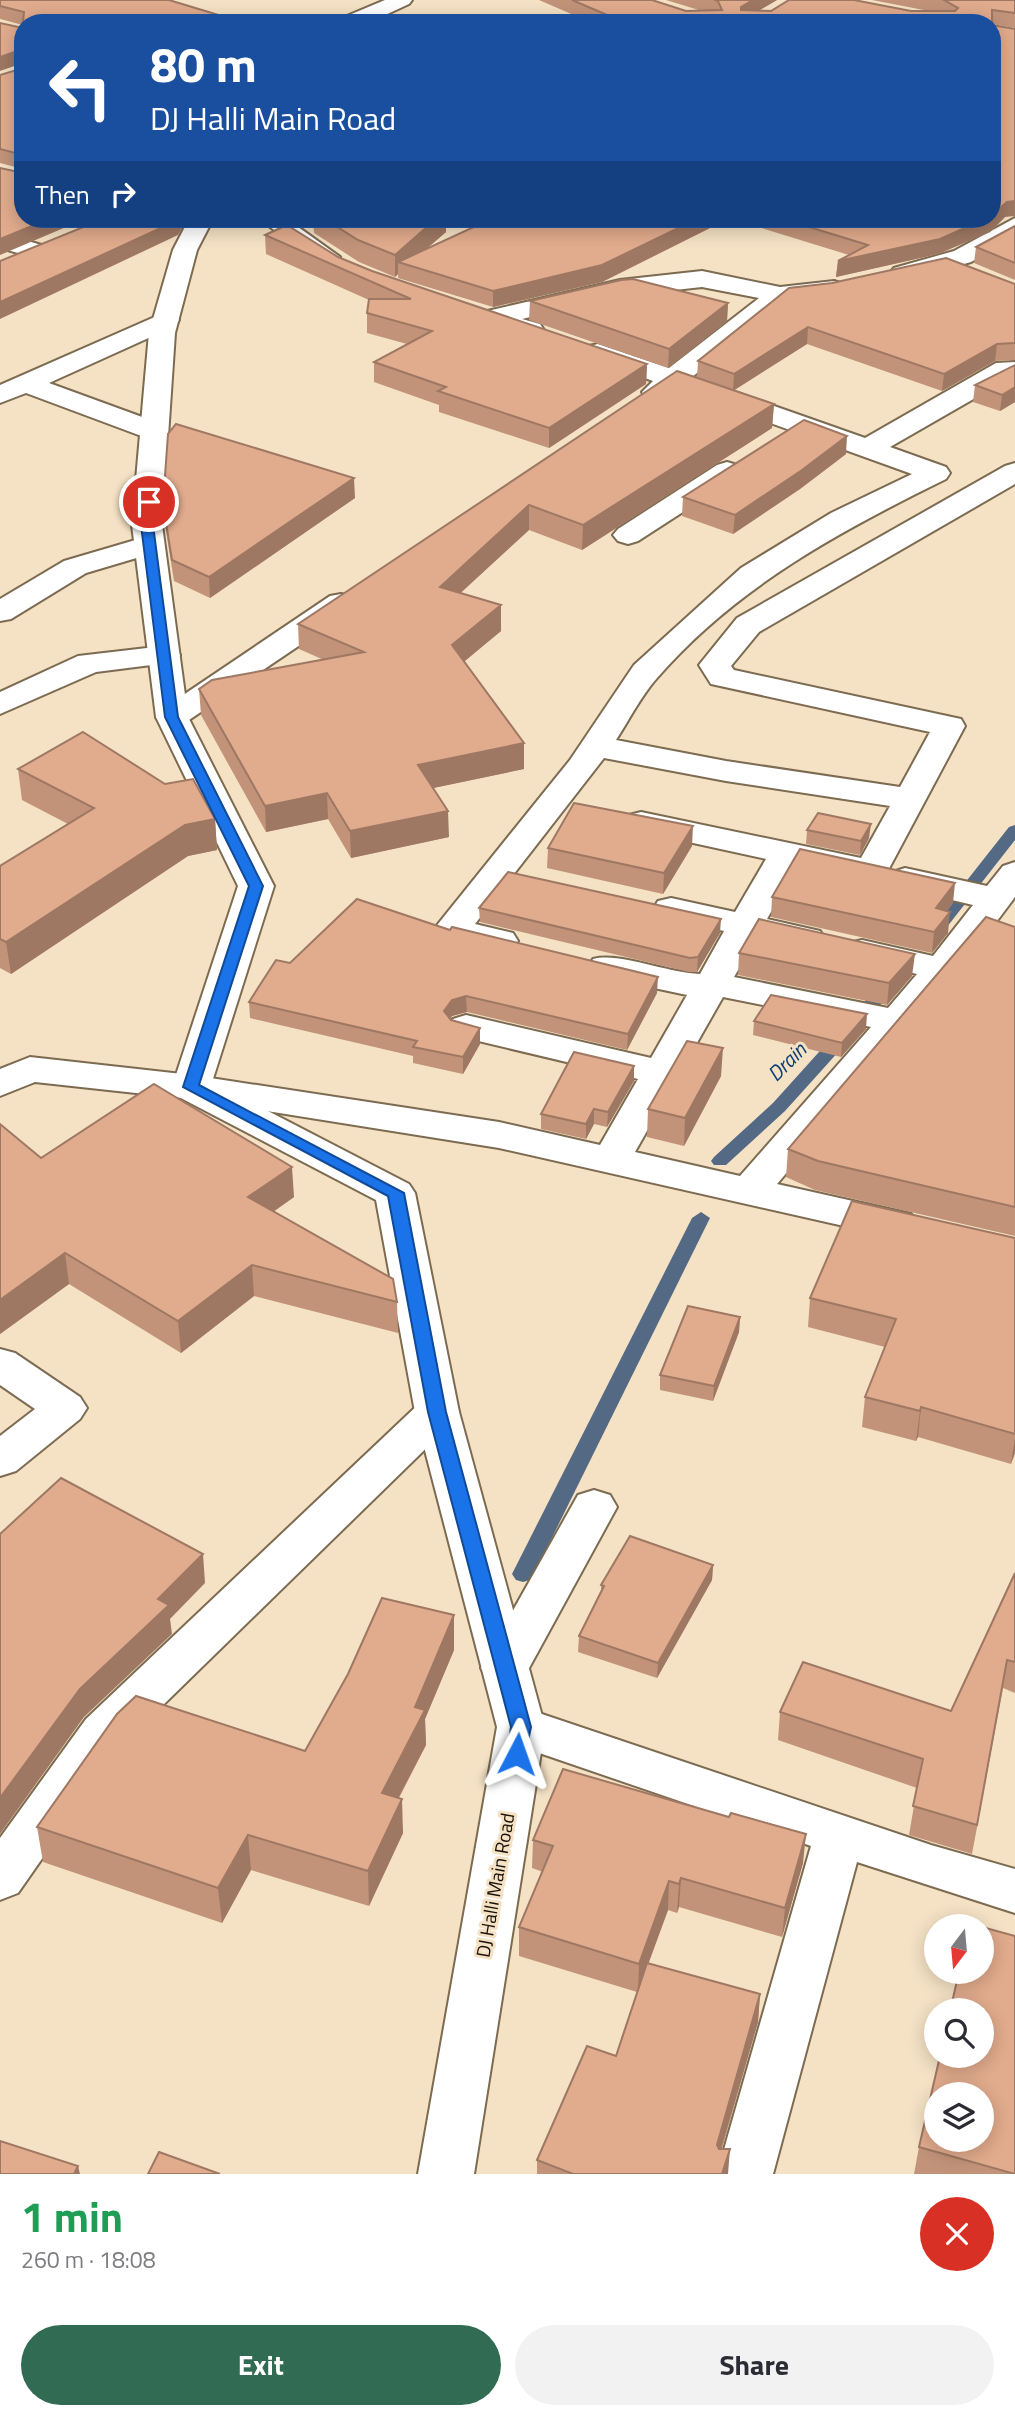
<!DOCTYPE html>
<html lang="en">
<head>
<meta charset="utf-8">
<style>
	body { margin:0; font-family:"Titillium Web",sans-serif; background:#f2f2f3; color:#2b2b33; height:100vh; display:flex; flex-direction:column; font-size:26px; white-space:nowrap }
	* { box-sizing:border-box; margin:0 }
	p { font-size:23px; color:#7c7c81 }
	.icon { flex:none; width:38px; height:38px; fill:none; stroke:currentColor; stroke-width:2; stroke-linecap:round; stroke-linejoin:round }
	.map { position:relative; height:2174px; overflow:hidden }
	.sheet { display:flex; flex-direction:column; background:#fff; flex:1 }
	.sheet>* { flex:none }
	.banner { position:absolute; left:14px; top:14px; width:987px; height:214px; border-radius:28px; box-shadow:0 4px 18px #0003; background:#1a4fa0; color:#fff; overflow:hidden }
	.needle { width:46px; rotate:196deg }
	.tools { position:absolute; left:924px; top:1914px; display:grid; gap:14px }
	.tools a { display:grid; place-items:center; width:70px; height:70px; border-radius:50%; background:#fff; box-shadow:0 4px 18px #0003; font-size:35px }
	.pin { position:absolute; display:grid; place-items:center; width:60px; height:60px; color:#fff; margin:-30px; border:4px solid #fff; border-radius:50%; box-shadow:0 2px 7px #0007 }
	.me { position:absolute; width:77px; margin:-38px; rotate:4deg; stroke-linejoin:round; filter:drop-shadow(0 0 5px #0008) }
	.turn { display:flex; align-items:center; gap:24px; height:147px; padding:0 21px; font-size:32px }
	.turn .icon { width:91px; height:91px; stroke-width:2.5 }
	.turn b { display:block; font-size:49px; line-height:60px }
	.then { display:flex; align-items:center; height:66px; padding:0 21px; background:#0003; gap:14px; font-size:26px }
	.round { display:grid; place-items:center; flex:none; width:74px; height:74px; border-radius:37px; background:#f2f2f3 }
	.headline { display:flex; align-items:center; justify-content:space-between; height:119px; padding:0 21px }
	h1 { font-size:42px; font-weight:700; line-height:52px; color:#1e9e55 }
	.action { display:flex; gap:14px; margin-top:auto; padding:14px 21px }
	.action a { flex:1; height:80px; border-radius:42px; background:#316b53; color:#fff; font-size:28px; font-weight:700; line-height:80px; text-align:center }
	.action a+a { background:#f2f2f3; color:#2b2b33 }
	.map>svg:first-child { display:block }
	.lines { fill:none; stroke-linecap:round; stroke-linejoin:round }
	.stream { fill:#546984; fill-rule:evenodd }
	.minor-casing { stroke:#7c6b51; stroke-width:4 }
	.tertiary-casing { stroke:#7c6b51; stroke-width:4 }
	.minor { fill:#fff; fill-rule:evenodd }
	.tertiary { fill:#fff; fill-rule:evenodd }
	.wall { fill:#c29379 }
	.shaded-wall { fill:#9e7863 }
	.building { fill:#e1ab8d; stroke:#9e7863; stroke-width:2; fill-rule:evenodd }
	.route { fill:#1a73e8; stroke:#114b97; stroke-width:2 }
	.labels { text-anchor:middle; stroke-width:6; stroke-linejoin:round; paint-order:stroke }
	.street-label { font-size:19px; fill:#191208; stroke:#f5e2c5 }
	.water-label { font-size:21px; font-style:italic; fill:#0c3c71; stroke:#f5e2c5 }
</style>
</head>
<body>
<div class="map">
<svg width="1015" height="2174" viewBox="0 0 1015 2174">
	<rect width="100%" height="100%" fill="#f5e2c5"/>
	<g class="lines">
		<g class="stream">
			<polygon points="1015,825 1015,840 943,932 931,932 929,929 931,926 1009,827"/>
			<polygon points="889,980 895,981 897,985 895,989 785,1111 726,1165 714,1165 711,1161 714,1157 773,1103 883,981"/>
			<polygon points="701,1212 710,1218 534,1574 530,1580 523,1582 516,1580 512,1574 692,1218"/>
		</g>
		<g class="minor-casing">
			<g id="minor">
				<polygon points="1015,218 1015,237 971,262 903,281 894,278 890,273 894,268 954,251"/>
				<polygon points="259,219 287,219 340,257 336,262 318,262"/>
				<polygon points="0,233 45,246 48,251 45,256 36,258 0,248"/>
				<path d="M 702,271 L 780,287 L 834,281 L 843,284 L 847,289 L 843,294 L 787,302 L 692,377 L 865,438 L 996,363 L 1015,362 L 1015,378 L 1010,378 L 890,447 L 946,467 L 950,473 L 946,479 C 840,531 736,587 657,678 C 641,696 629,720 616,740 L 726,761 L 900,787 L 930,732 L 711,684 L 699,665 L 737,618 L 1005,466 L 1015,463 L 1015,484 L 759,632 L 731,666 L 734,670 L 961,719 L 965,726 L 884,878 L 872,881 L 797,866 L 767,919 L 820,931 L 825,939 L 820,947 L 807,950 L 756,939 L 734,977 L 888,1008 L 917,974 L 849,959 L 844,951 L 849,943 L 862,940 L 933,956 L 973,905 L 893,886 L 887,879 L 893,872 L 905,868 L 987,886 L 1003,866 L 1015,862 L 1015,897 L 955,977 L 777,1184 L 911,1214 L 917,1224 L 911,1234 L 897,1238 L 499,1148 L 191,1099 L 35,1082 L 0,1096 L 0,1069 L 30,1057 L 191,1075 L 499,1122 L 600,1145 L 638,1079 L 453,1035 L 447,1027 L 453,1019 L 466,1015 L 651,1058 L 687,995 L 593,975 L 588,967 L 593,959 C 621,952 666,973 700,974 L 724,931 L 658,917 L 653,909 L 658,901 L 671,898 L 735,912 L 766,859 L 629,829 L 624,822 L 629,815 L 641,812 L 861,858 L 890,806 L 726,781 L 604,758 L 475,924 L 513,933 L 518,941 L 513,949 C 490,954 462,942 439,937 L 434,929 L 570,760 L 634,665 L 741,568 L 831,513 L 912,474 L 676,389 L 666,398 L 646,398 L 642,392 L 653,381 L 589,358 L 585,352 L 589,346 L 598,344 L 669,368 L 759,298 L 702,287 L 620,296 L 522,319 L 540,324 L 544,330 L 540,336 L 531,338 L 483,324 L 479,318 L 483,312 L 620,280 ZM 723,997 L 871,1027 L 740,1176 L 635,1152 Z"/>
				<polygon points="166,312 175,314 179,320 175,326 49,383 164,425 168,431 164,437 144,437 26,393 0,403 0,385"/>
				<polygon points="727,462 737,465 741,471 737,477 638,541 628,544 618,541 613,535 618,529 717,465"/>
				<polygon points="149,536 160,539 164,545 160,551 86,573 11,619 0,621 0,599 64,561"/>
				<polygon points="341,594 352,596 356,603 352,610 183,724 172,727 161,724 156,717 161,710 330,596"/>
				<polygon points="164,646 175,648 180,655 175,662 96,672 0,714 0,692 78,656"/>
				<polygon points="0,1349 15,1353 80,1397 87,1408 80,1419 16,1471 0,1476 0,1436 35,1409 0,1385"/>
				<polygon points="437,1396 452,1401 459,1412 452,1423 120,1747 18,1893 0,1900 0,1838 86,1719 422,1401"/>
				<polygon points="594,1490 610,1495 617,1507 522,1681 505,1687 488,1681 481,1668 488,1655 578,1495"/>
				<polygon points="521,1707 931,1845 1015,1869 1015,1913 857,1862 773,2174 717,2174 811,1846 504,1741 497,1727 504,1713"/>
			</g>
		</g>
		<g class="tertiary-casing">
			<g id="tertiary">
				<polygon points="385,0 412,0 409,4 368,23 340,23 342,18"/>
				<polygon points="189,219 213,219 197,250 175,333 162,525 188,717 274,886 212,1082 409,1184 415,1193 459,1412 545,1727 474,2174 418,2174 497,1727 415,1412 376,1200 177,1096 172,1087 238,886 156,717 132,525 149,333 173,250"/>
			</g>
		</g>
		<use href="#minor" class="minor"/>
		<use href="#tertiary" class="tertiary"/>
	</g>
	<g class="wall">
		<polygon points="0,0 245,23 23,23 23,25 0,19"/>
		<polygon points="539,0 652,0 686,11 702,11 666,0 777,0 758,11 929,11 872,0 1015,0 1015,28 992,24 992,23 592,23"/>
		<polygon points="23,68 23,169 0,163 0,75"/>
		<polygon points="1005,217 990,232 938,254 836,277 838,261 849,255 732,219 992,219"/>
		<polygon points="313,219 446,219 446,232 427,248 491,219 728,219 602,282 493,307 398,278 398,274 395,277 359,262 314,233"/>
		<polygon points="1015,226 1015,280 974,263 976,247"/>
		<polygon points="265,235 338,257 372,271 647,364 646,384 549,448 439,412 439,405 374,382 374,362 407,344 367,333 367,313 369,300 266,254"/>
		<polygon points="1015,284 1015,360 995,361 942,391 807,344 734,390 774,404 772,428 582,550 529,530 460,593 501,605 501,631 464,661 524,743 524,769 433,788 449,837 351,858 328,819 266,832 201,715 199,689 324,660 299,649 298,624 697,378 698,361 789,288"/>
		<polygon points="530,301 728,303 727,321 668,368 529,320"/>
		<polygon points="1015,365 1015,402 1000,411 973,402 975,385"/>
		<polygon points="846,454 800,489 733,534 682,516 683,497"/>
		<polygon points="355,498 210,598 174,581 165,525 163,504"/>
		<polygon points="18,769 215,819 217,850 188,856 11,974 0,968 0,866 68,824 22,800"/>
		<polygon points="807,830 869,838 860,855 806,844"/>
		<polygon points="692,846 663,894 547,868 548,848"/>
		<polygon points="772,897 953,903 947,911 948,933 932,953 771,917"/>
		<polygon points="479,908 720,933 697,972 689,972 480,922"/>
		<polygon points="1015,927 1015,1236 815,1190 786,1177 788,1149"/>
		<polygon points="450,930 657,993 627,1050 467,1012 452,1016 450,1019 480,1044 463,1074 413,1063 413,1056 250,1018 249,1002 290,963"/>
		<polygon points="739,953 912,976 887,1005 738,975"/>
		<polygon points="754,1021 866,1029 841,1057 753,1035"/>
		<polygon points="634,1066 634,1081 607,1127 594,1124 586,1139 541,1129 541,1114"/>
		<polygon points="721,1076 684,1146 647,1137 648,1109"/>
		<polygon points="0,1124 41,1158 294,1197 273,1212 397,1302 398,1333 254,1296 181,1353 69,1284 0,1334"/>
		<polygon points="1015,1238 1015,1453 1011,1464 918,1437 916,1441 862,1427 865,1397 885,1347 808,1327 810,1298"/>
		<polygon points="740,1317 739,1332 713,1401 660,1390 660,1375"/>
		<polygon points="713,1565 712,1580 657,1678 578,1652 579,1636 601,1593 601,1585"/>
		<polygon points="1015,1573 1015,1693 1003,1688 972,1854 909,1835 917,1788 778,1740 780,1712 951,1711"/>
		<polygon points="454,1650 425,1719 426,1745 399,1798 403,1833 369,1906 251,1870 222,1923 43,1862 37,1827 305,1751"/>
		<polygon points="533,1840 803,1863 782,1937 679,1907 677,1913 668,1910 648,1964 760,1994 758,2022 722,2149 728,2174 537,2174 537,2160 616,2056 637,1992 519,1956 519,1927 543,1872 532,1868"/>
		<polygon points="919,2147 1015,2174 914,2174"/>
	</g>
	<g class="shaded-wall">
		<polygon points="753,0 777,0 741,21 741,7"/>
		<polygon points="23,49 23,63 0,71 0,57"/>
		<polygon points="1015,201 1015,216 1005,217 990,232 938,254 836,277 838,261 985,219 992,219 992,215 1007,202"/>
		<polygon points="49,219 85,219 0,255 0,239"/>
		<polygon points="178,219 188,219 178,235 0,319 0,302"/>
		<polygon points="436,219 446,219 446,232 408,265 398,262 398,274 395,277 395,255"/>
		<polygon points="697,219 728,219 602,282 493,307 493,291"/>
		<polygon points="728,303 727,321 668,368 669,349"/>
		<polygon points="808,327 807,344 733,391 734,374"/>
		<polygon points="997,344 995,361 942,391 944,374"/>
		<polygon points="647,364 646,384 549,448 549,428"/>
		<polygon points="1015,387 1015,402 1000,411 1002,395"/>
		<polygon points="774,404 772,428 582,550 583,525"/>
		<polygon points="847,436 846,454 800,489 733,534 735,515"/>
		<polygon points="354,478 355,498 210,598 209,577"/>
		<polygon points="529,505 529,530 440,612 440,587"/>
		<polygon points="501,605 501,631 453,671 452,645"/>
		<polygon points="524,743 524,769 419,791 418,765"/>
		<polygon points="327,793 328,819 266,832 265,806"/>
		<polygon points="448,811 449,837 351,858 350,831"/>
		<polygon points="215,819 217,850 188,856 11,974 6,942 185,825"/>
		<polygon points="871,824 869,838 860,855 861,841"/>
		<polygon points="693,826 692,846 663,894 664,873"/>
		<polygon points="955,883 953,903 934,928 936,908"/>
		<polygon points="950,912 948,933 932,953 934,932"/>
		<polygon points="721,919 720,933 697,972 698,957"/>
		<polygon points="915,954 912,976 887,1005 889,983"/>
		<polygon points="658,977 657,993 627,1050 628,1034"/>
		<polygon points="466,996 467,1012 452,1016 444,1027 444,1011 452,1000"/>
		<polygon points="867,1014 866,1029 841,1057 842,1043"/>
		<polygon points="480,1028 480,1044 463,1074 463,1057"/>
		<polygon points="723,1048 721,1076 684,1146 685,1118"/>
		<polygon points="634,1066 634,1081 607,1127 608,1112"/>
		<polygon points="594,1109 594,1124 586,1139 586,1124"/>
		<polygon points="292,1167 294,1197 250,1228 248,1197"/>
		<polygon points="65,1253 69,1284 0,1334 0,1300"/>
		<polygon points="252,1265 254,1296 181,1353 178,1321"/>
		<polygon points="740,1317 739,1332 713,1401 714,1386"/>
		<polygon points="921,1407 918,1437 916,1441 920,1411"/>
		<polygon points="1015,1437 1015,1453 1011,1464"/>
		<polygon points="203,1554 205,1583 170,1619 172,1634 84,1717 0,1834 0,1798 80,1689 158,1599"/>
		<polygon points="713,1565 712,1580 657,1678 658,1663"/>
		<polygon points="454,1615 454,1650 425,1719 426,1745 383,1827 382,1793 415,1707"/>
		<polygon points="402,1799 403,1833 369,1906 368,1871"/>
		<polygon points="806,1834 803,1863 782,1937 785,1908"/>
		<polygon points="248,1835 251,1870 222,1923 218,1888"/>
		<polygon points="681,1878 679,1907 677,1913 679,1884"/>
		<polygon points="669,1881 668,1910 638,1992 639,1964"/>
		<polygon points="760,1994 758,2022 714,2173 717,2145"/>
		<polygon points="730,2149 728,2174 722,2174"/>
		<polygon points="78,2166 80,2174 74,2174"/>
	</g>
	<g class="building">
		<polygon points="0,0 169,0 245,23 23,23 24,12 0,6"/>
		<polygon points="572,0 652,0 686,11 722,10 718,1 714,0 753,0 741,7 741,10 771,11 789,0 854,0 911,11 955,11 958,8 944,0 1015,0 1015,13 992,10 992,23 626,23"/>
		<polygon points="0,23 23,28 23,49 0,57"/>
		<polygon points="992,25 1015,29 1015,201 1007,202 992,215"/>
		<polygon points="23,68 23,155 0,149 0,75"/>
		<polygon points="0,168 23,173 23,219 49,219 0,239"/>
		<polygon points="103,219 178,219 176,221 0,302 0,261"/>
		<polygon points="325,219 436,219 395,255 358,240"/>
		<polygon points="491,219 697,219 602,265 493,291 398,262"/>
		<polygon points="783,219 985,219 940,239 838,261 868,245"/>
		<polygon points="287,225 338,257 372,271 647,364 549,428 438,391 446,387 374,362 432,331 367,313 369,299 411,299 265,235"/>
		<polygon points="1015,226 1015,263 976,247"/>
		<polygon points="946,258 1015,284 1015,343 997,344 944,374 808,327 734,374 698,361 789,288 832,283"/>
		<polygon points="633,279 728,303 669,349 530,301 621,280"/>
		<polygon points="1015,365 1015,387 1002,395 975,385"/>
		<polygon points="677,371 774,404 583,525 529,505 440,587 501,605 452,645 524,743 418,765 448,811 350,831 327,793 265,806 199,689 212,680 364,652 298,624"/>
		<polygon points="804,420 847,436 802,470 735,515 683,497"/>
		<polygon points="176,424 354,478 209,577 172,560 163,504 168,434"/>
		<polygon points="83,732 165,784 193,779 215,819 185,825 6,942 0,939 0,866 94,808 18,769"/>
		<polygon points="574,803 693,826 664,873 548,848"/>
		<polygon points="818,813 871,824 861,841 807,830"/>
		<polygon points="800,849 955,883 936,908 950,912 934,932 772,897"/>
		<polygon points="508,872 721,919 698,957 690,958 479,908"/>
		<polygon points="357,899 450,930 452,927 658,977 628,1034 466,996 452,1000 444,1011 451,1020 480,1028 463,1057 413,1047 417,1041 249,1002 276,960 290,963"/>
		<polygon points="986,917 1015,927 1015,1207 818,1161 788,1149"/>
		<polygon points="759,919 915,954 889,983 739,953"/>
		<polygon points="771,995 867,1014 842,1043 754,1021"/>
		<polygon points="687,1041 723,1048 685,1118 648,1109"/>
		<polygon points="574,1052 634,1066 608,1112 594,1109 586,1124 541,1114"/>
		<polygon points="154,1084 292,1167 248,1197 393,1279 397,1302 252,1265 178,1321 65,1253 0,1300 0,1124 41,1158"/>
		<polygon points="852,1201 1015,1238 1015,1434 921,1407 920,1411 865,1397 896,1319 810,1298"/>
		<polygon points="688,1306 740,1317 714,1386 660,1375"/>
		<polygon points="61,1478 203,1554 158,1599 169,1605 80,1689 0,1798 0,1534"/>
		<polygon points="630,1536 713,1565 658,1663 579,1636 604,1586 601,1585"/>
		<polygon points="1015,1573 1015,1662 1007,1660 977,1825 913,1806 923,1759 780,1712 803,1662 951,1711"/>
		<polygon points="382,1598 454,1615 415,1707 425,1710 382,1793 402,1799 368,1871 248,1835 218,1888 37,1827 117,1714 136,1696 305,1751 348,1674"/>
		<polygon points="563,1769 729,1817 731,1813 806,1834 785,1908 681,1878 679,1884 669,1881 639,1964 519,1927 553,1846 533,1840"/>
		<polygon points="970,1924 981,1927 970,1927"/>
		<path d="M 982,1927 L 1015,1936 L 1015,2174 L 919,2147 L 940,2056 L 982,2056 L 982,2011 L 950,2011 L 959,1972 L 982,1972 ZM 936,2095 L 982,2095 L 982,2140 L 936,2140 Z"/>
		<polygon points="647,1963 760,1994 717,2145 719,2149 730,2149 722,2174 573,2174 537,2160 587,2046 616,2056"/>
		<polygon points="0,2141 78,2166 74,2174 0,2174"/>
		<polygon points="159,2152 220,2174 148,2174"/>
	</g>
	<polygon class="route" points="149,498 155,502 153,525 178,717 263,886 199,1085 404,1193 446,1412 531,1727 524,1759 510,1759 507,1754 511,1727 428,1412 388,1196 183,1087 249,886 165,717 141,525 143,502"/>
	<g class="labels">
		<g class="street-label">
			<text transform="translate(495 1885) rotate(-80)" y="7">DJ Halli Main Road</text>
		</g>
		<g class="water-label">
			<text transform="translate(787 1062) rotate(-45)" y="7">Drain</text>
		</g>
	</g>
</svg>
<div class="tools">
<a><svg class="needle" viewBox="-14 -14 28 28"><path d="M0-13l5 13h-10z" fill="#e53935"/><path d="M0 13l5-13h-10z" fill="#7c7c81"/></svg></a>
<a><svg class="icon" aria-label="search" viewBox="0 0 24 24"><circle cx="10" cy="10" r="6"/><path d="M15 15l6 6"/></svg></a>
<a><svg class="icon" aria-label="layers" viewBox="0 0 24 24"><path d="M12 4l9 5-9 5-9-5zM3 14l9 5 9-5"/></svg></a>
</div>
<div class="pin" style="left:149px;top:502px;background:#d93025"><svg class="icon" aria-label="arrive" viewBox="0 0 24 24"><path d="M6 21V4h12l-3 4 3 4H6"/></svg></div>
<svg class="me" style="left:517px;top:1754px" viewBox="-20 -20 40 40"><path d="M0-17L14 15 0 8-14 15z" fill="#1a73e8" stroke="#fff" stroke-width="4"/></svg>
<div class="banner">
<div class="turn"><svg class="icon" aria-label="left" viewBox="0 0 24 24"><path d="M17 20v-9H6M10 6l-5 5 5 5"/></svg><div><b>80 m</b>DJ Halli Main Road</div></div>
<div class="then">Then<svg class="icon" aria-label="right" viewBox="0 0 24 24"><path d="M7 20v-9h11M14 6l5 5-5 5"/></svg></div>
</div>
</div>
<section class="sheet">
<div class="headline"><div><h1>1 min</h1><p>260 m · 18:08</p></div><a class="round" style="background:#d93025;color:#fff"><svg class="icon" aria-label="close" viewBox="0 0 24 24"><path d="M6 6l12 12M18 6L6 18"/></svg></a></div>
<div class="action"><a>Exit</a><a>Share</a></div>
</section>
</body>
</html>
